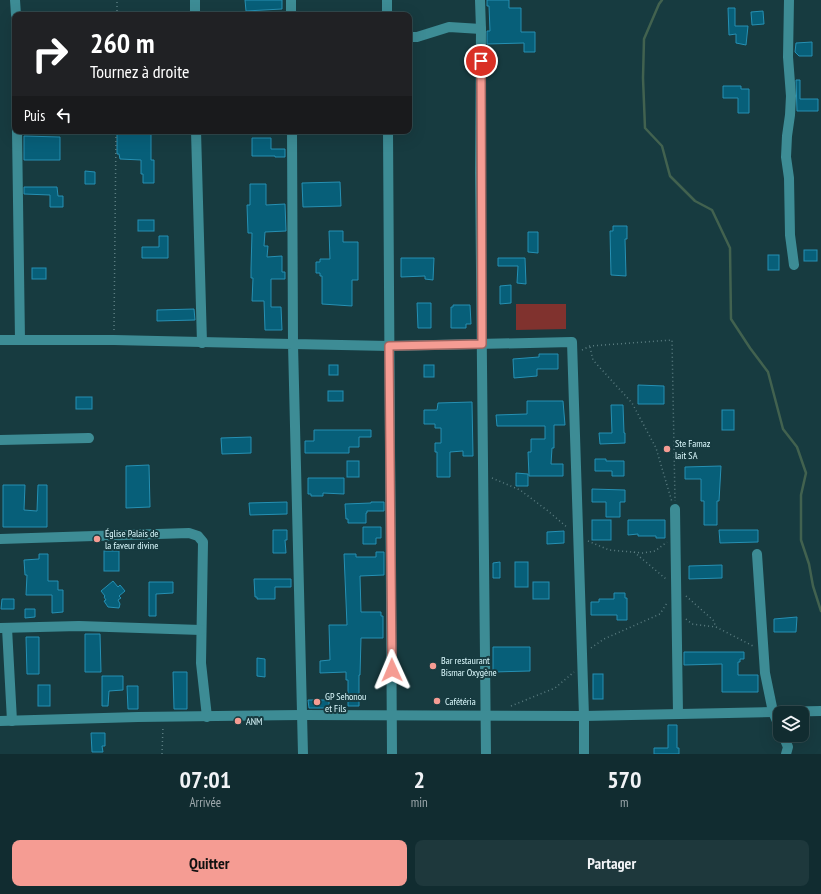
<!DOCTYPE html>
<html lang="fr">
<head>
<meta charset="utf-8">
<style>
	body { margin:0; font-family:"PT Sans Narrow",sans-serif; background:#1e383c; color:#f1f3f6; height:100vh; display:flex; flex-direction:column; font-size:15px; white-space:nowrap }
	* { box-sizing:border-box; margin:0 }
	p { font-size:13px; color:#9ca7ab }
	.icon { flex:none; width:22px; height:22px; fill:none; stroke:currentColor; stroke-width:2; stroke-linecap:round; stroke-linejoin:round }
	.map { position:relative; height:754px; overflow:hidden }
	.drawer { display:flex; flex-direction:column; background:#112c30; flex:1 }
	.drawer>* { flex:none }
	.banner { position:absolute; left:12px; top:12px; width:400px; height:122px; border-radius:8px; box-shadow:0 4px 16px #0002,0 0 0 1px #30484c; background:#202124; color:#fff; overflow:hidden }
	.tools { position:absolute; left:773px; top:706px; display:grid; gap:8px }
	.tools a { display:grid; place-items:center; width:36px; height:36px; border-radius:8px; background:#112c30; box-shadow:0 4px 16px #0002,0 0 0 1px #30484c; font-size:20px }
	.pin { position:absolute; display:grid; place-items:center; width:34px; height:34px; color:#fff; margin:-17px; border:2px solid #fff; border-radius:50%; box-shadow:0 1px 4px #0007 }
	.me { position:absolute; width:44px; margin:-22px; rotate:359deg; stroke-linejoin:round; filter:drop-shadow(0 0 3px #0008) }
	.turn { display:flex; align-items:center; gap:14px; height:84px; padding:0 12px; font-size:18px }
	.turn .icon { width:52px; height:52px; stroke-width:2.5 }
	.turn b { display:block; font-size:28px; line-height:34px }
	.then { display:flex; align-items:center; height:38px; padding:0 12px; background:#0003; gap:8px; font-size:15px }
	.eta { display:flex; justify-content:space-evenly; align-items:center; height:68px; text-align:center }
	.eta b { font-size:24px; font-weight:600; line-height:28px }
	.primary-button { display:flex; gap:8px; margin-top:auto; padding:8px 12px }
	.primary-button a { flex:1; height:46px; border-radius:8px; background:#f59c93; color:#111; font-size:16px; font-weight:600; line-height:46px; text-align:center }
	.primary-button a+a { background:#1e383c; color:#f1f3f6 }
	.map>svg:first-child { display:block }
	.green { fill:#80322e }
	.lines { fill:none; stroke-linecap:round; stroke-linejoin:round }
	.stream { stroke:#42624f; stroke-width:2.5 }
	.building { fill:#075f79; stroke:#2690b3 }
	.path { stroke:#5b7d81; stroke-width:1.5; stroke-dasharray:1 3; stroke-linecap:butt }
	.minor { stroke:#3d8c95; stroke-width:10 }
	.route-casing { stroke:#9f6560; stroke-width:10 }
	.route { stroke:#f59c93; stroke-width:7 }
	.poi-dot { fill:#f59c93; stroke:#173b40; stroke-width:1.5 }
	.labels { text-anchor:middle; stroke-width:4; stroke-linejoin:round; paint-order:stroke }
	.poi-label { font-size:10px; fill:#ddfbff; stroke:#173b40; text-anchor:start }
</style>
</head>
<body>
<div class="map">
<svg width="821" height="754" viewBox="0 0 821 754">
	<rect width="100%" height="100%" fill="#173b40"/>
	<polygon class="green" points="516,304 566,304 566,329 516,330"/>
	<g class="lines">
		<polyline class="stream" points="662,0 659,4 644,39 643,78 645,128 662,146 670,176 695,201 712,210 730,248 731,319 750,348 768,372 783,429 797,447 806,473 801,495 801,540 809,564 813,586 821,611"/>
	</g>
	<g class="building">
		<polygon points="245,0 282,0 282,9 246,11"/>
		<polygon points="487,0 509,0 509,8 521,8 521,32 535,32 535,52 524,52 524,43 487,44 487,31 490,31 489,6 487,6"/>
		<polygon points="728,8 735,8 735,26 748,26 746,45 736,43 736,34 729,35"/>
		<polygon points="763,11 764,24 752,25 751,12"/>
		<polygon points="812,42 812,56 799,56 795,52 796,43"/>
		<polygon points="796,80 800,80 800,99 818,99 818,111 797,111"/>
		<polygon points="723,86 741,86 741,89 749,89 749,113 738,113 738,98 723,98"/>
		<polygon points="117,131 151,131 151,160 154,160 154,183 143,183 143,174 141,174 141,160 120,159 119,154 117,154"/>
		<polygon points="24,136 60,137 60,160 24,160"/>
		<polygon points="252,138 271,138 271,149 285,149 285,157 275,157 275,156 252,156"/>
		<polygon points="85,171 95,172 95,184 85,184"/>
		<polygon points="340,182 341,206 303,207 302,183"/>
		<polygon points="250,184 266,184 266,205 285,204 286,231 265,232 264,246 268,246 267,257 282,256 282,272 285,272 285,279 271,279 271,307 281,307 282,330 265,330 264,301 252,301 253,278 251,278 251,269 252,233 248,233 247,205 250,205"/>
		<polygon points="24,187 57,187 58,196 63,196 63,207 50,207 50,195 24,194"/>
		<rect x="138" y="220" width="16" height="11"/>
		<polygon points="613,226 627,226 627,239 625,239 626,276 611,275 610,231 613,231"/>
		<polygon points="329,231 343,231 343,242 358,242 358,280 352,280 352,306 322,304 322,276 320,276 320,273 316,273 316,262 320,262 320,259 330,259"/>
		<polygon points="528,232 538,232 538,253 528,252"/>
		<polygon points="159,236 168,236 168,258 142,258 142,247 159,247"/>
		<rect x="804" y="250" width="13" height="11"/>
		<rect x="768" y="255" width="11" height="15"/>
		<polygon points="401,258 434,258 433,280 425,279 425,276 401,277"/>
		<polygon points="498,258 525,258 526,284 517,283 518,266 498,266"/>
		<rect x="32" y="268" width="14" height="11"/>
		<polygon points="511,285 511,303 500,304 500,286"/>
		<polygon points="417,303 431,303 431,328 418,328"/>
		<polygon points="453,305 470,305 471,324 466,324 466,328 451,328 451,307 453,307"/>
		<polygon points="194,309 195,320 157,321 157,310"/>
		<polygon points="539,354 558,354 558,369 537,369 537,376 514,378 513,359 539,357"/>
		<rect x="329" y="365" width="9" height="10"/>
		<rect x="424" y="365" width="10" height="12"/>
		<polygon points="638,385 664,386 664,404 638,404"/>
		<rect x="328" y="391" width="15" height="10"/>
		<rect x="76" y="397" width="16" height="12"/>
		<polygon points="527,401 563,401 565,425 554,425 554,448 552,448 551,464 563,464 563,476 529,476 528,452 531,452 531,439 545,439 545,426 497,426 496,415 527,414"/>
		<polygon points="472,402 473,456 463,456 463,451 450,452 450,477 437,477 437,452 435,452 435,443 441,443 441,428 435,428 435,424 424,424 424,410 437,410 438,403"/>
		<polygon points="611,405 623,405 624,433 625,433 625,443 600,444 599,433 612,433"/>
		<rect x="722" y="410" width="12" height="20"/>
		<polygon points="314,430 371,430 371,437 359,437 359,447 349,447 349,453 305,453 305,441 314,441"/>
		<polygon points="251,437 251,453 222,454 221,438"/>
		<polygon points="595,459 606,459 606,461 624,461 624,476 612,476 612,471 595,471"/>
		<rect x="347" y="461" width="12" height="16"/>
		<polygon points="149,465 150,507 126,508 126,466"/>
		<polygon points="721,466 719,501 717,501 717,525 704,525 704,501 701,501 701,479 685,479 685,467"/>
		<polygon points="516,473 528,474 528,486 516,486"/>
		<polygon points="308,478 344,478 344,494 323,493 323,496 311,496 311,494 308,494"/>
		<polygon points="3,485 25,485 24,510 37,511 38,485 47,485 47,527 3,527"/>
		<polygon points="592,489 625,490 625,502 620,502 620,517 606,517 606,502 592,502"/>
		<polygon points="287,502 287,514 250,515 249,503"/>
		<polygon points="371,502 384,502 384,511 367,511 367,513 366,513 366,523 348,523 348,519 346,519 345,504 371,503"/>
		<rect x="592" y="520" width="19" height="20"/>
		<polygon points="628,520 665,520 665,538 656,538 656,536 638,536 638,534 628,535"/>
		<polygon points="363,527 381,527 381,538 376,538 376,544 363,544"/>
		<polygon points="273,530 287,530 287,540 285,540 286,553 273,553"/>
		<polygon points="719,530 758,530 758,542 720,543"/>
		<polygon points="564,531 564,543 547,544 547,532"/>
		<rect x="104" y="551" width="15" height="20"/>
		<polygon points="376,552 384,552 384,575 360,576 361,612 381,612 381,616 383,616 383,638 361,638 360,675 359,675 359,706 348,706 348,680 346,680 346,672 320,673 320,661 330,660 329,625 347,625 344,554 356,554 356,557 376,557"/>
		<polygon points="39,554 48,554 48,581 58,581 58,590 63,590 63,612 52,613 52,595 26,595 27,575 25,575 24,560 39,559"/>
		<polygon points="500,562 500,578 493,578 493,563"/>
		<rect x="515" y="562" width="13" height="25"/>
		<polygon points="722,565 722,578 689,579 689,566"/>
		<polygon points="254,579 291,579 291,587 275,587 275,599 257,599 257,597 255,597"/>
		<polygon points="113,581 118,587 120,585 125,591 119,596 121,598 118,600 120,604 119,608 108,607 104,601 106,600 104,597 105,596 101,591"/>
		<polygon points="149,582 173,582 173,593 156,594 156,616 149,616"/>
		<rect x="533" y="582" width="16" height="17"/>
		<polygon points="614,593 625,593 625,598 627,598 627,620 617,620 617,615 591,615 591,602 599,602 599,599 614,599"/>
		<polygon points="2,599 14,599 14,609 1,609"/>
		<polygon points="25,609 35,609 35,617 25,618"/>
		<polygon points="797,617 796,632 774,632 774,619"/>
		<polygon points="85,634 100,634 101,672 85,672"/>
		<polygon points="26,637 39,637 39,674 27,674"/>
		<polygon points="493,647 530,647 530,671 493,672"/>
		<polygon points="684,652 744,652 744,659 740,659 740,662 738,662 738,675 758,675 758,692 722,692 722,664 684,665"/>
		<polygon points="257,658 265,659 265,677 257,676"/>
		<polygon points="173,672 187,672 187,709 174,709"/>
		<rect x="593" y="674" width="10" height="25"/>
		<polygon points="102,676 123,676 123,690 109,691 108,706 102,706"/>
		<rect x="38" y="685" width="12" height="21"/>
		<polygon points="127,686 138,686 138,709 128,709"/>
		<polygon points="308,700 329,700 329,708 309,708"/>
		<polygon points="668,725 677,725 677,748 679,748 679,754 654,754 654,748 668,748"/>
		<polygon points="91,733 105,733 105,746 102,746 103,752 92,752"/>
	</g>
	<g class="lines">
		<g class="path">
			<polyline points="117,15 117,0"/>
			<polyline points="114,330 116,131"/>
			<polyline points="590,347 593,360 632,403 656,448 672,502"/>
			<polyline points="582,350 590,346 672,340 675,501"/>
			<polyline points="492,478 520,490 548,511 568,528"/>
			<polyline points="588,541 609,550 643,553 655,551 667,542"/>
			<polyline points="634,552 666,579"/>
			<polyline points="686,596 713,620 716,627"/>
			<polyline points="686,619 692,624 716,627 753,646"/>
			<polyline points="591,648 604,639 660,614 667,603"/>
			<polyline points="511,706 555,688 574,672"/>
			<polyline points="162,754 163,726"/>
		</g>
		<g class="minor">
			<polyline points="15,0 16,15"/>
			<polyline points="291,0 291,15"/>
			<polyline points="387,0 387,15"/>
			<polyline points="480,0 481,29"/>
			<polyline points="789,0 788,57 791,96 790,115 787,136 786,157 789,178 790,235 794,265"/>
			<polyline points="195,15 195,0"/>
			<polyline points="409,37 417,37 449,27 481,29 480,173 486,754"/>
			<polyline points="17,131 20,340"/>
			<polyline points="196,131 202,343"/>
			<polyline points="292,131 293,344 389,346 572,342 584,716 584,754"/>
			<polyline points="388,131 392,754"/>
			<polyline points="0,340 114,340 293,344 303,754"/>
			<polyline points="0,440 89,438"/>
			<polyline points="675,509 678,714"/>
			<polyline points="0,539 189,533 198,536 203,542 201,663 207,717"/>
			<polyline points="757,554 765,673 773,712 780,728"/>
			<polyline points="0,628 79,626 201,630"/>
			<polyline points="7,628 12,721"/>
			<polyline points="0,721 138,717 302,715 584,716 821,711"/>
			<polyline points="783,735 788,747 786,754"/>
		</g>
	</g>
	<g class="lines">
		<g class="route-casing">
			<polyline id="route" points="392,670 389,346 482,344 481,61"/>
		</g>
		<use href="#route" class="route"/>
	</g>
	<g class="poi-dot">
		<circle cx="667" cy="449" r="4"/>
		<circle cx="97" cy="539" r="4"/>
		<circle cx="433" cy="666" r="4"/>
		<circle cx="437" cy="701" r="4"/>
		<circle cx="317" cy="702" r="4"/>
		<circle cx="238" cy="721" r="4"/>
	</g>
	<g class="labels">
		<g class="poi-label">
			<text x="675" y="447">Ste Famaz<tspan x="675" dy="12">lait SA</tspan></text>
			<text x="105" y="537">Église Palais de<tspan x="105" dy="12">la faveur divine</tspan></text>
			<text x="441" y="664">Bar restaurant<tspan x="441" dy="12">Bismar Oxygène</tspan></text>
			<text x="325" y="700">GP Sehonou<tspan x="325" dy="12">et Fils</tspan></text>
			<text x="445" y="705">Cafétéria</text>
			<text x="246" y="725">ANM</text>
		</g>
	</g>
</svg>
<div class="tools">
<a><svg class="icon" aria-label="layers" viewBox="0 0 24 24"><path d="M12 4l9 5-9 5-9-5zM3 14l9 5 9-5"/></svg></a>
</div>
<div class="pin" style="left:481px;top:61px;background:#d93025"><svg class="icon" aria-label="arrive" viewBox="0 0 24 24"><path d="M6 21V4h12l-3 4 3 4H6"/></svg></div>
<svg class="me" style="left:392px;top:670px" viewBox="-20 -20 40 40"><path d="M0-17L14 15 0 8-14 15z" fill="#f59c93" stroke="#fff" stroke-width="4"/></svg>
<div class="banner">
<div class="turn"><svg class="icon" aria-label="right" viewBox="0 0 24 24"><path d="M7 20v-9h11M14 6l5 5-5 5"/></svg><div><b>260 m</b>Tournez à droite</div></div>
<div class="then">Puis<svg class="icon" aria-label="left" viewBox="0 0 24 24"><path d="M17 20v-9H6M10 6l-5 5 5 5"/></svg></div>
</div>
</div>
<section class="drawer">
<div class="eta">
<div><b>07:01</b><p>Arrivée</p></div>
<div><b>2</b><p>min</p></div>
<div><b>570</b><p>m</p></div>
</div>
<div class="primary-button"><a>Quitter</a><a>Partager</a></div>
</section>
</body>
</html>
